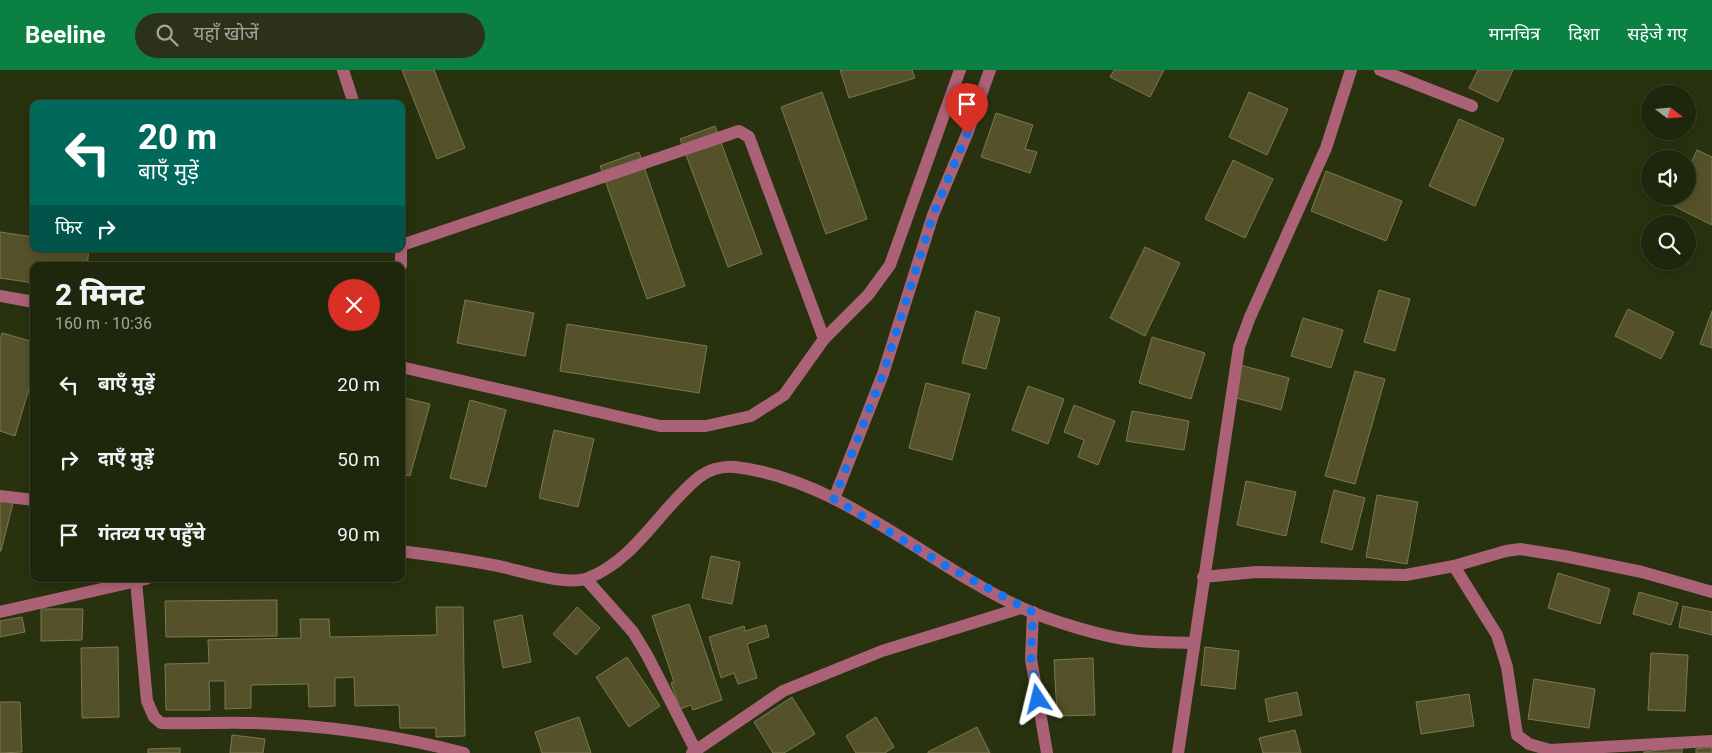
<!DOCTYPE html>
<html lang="hi">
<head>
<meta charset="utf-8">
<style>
	body { margin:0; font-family:Roboto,"Noto Sans Devanagari",sans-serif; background:#2b3219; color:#f1f3f6; height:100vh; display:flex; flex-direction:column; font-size:19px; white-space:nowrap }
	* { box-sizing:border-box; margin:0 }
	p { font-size:16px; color:#a1a59d }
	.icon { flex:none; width:28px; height:28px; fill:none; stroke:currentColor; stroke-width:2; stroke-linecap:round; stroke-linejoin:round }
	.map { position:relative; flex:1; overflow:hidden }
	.drawer { position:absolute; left:30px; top:192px; width:375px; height:320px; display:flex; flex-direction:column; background:#1e260b; border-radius:10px; box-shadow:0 2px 12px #0003,0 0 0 1px #3c432c }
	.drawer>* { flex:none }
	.hud { position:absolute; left:30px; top:30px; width:375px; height:152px; border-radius:10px; box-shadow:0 2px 12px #0003,0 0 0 1px #3c432c; background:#00695c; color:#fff; overflow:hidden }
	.needle { width:32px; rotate:106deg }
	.buttons { position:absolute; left:1641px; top:15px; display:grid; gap:10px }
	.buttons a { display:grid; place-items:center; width:55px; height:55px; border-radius:50%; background:#1e260b; box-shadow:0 2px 12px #0003,0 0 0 1px #3c432c; font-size:25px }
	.pin { position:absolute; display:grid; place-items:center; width:42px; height:42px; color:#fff; margin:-51px -21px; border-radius:50% 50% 50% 0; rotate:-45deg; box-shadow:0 0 5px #0007 }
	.pin .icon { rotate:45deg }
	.me { position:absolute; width:55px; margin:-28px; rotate:350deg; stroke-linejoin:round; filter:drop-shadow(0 0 4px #0008) }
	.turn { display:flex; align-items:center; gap:18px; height:105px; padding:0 25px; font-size:22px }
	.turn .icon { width:65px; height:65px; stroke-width:2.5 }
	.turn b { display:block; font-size:35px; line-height:42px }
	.then { display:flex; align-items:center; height:48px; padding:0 25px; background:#0003; gap:10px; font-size:19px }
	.round { display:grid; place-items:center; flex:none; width:52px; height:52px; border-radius:26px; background:#2b3219 }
	.overview { display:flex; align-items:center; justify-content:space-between; height:85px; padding:0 25px }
	h1 { font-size:30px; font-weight:800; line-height:38px }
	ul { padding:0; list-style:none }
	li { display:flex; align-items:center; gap:15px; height:75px; padding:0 25px }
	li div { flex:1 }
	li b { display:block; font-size:19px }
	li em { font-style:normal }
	header { display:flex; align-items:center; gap:30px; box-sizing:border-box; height:70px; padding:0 25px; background:#0b8043; color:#fff }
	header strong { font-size:24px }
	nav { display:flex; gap:28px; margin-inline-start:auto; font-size:18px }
	.search { width:350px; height:45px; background:#2b3219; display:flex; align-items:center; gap:12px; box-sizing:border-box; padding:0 18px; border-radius:28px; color:#a1a59d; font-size:19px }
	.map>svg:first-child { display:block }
	.building { fill:#55522b; stroke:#7c7850 }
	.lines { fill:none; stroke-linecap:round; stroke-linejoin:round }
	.minor { stroke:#ac6276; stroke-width:12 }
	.route { stroke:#1a73e8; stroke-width:9; stroke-dasharray:0 16.2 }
</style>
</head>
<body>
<header>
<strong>Beeline</strong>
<div class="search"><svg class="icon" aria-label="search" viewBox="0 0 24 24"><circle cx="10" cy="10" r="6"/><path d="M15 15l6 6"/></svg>यहाँ खोजें</div>
<nav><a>मानचित्र</a><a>दिशा</a><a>सहेजे गए</a></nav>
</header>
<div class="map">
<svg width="1712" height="683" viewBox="0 0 1712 683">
	<rect width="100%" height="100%" fill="#28320f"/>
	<g class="building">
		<polygon points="402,0 434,0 465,78 437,89"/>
		<polygon points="840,0 912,0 915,8 849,28"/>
		<polygon points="1114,0 1164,0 1150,27 1110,7"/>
		<polygon points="1478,0 1513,0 1498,32 1469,18"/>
		<polygon points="822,22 867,149 826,164 781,37"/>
		<polygon points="1249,22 1288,39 1267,85 1229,67"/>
		<polygon points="996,43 1033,55 1025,79 1037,82 1030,103 981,87"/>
		<polygon points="1459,49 1504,69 1475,136 1429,116"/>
		<polygon points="715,56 762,184 728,197 680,69"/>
		<polygon points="1697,80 1712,87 1712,155 1670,134 1674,126 1688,126 1688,99"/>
		<polygon points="639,82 685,216 647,229 600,96"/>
		<polygon points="1233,90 1273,109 1245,168 1205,149"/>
		<polygon points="1326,101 1402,131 1386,171 1311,141"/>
		<polygon points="0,162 34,167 34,179 89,179 87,196 34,196 34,213 0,208"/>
		<polygon points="1145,177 1180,193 1145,266 1110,248"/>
		<polygon points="1379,220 1410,229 1395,281 1364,272"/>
		<polygon points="465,230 534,243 525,286 457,273"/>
		<polygon points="1628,239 1674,262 1661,289 1615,266"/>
		<polygon points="976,241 1000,248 986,299 962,293"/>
		<polygon points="1712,241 1712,278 1700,274"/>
		<polygon points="1303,248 1343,260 1331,298 1291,286"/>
		<polygon points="567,254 707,276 699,323 560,301"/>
		<polygon points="2,263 34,272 34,302 15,366 0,361 0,271"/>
		<polygon points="1152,267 1205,283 1191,329 1139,313"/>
		<polygon points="1240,295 1289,308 1281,340 1232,327"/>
		<polygon points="1355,301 1385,309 1355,414 1325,406"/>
		<polygon points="926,313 970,324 952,390 909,378"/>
		<polygon points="1028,316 1064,329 1048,374 1012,360"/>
		<polygon points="401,327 430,334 410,406 401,404"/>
		<polygon points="470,330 506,340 486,417 450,408"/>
		<polygon points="1074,335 1115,351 1098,395 1078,387 1084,370 1064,362"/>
		<polygon points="1132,341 1189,351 1184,380 1126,371"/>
		<polygon points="554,360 594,369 578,437 539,428"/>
		<polygon points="1246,411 1296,422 1286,466 1237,455"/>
		<polygon points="1334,420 1365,428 1352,480 1321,472"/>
		<polygon points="1377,425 1418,432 1407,494 1366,487"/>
		<polygon points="0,430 13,433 1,481 0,481"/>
		<polygon points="711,486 740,492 732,534 702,528"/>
		<polygon points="1558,503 1610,519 1600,554 1548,538"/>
		<polygon points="1639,522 1678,533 1671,555 1633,544"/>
		<polygon points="277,530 277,566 166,567 165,531"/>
		<polygon points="689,534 722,630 693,640 691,635 680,639 671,613 674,612 652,546"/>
		<polygon points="1683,536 1712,542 1712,565 1679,557"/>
		<polygon points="436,537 463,537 465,666 436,667 436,658 400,658 399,635 355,636 354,607 335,608 335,636 309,637 308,614 251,615 251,638 225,639 225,611 209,611 210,640 166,640 165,594 209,593 208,570 301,568 300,549 329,549 330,567 437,565"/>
		<polygon points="577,537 600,558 576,585 553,564"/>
		<polygon points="41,539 83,539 82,570 41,571"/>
		<polygon points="522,545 531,592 503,598 494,551"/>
		<polygon points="22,547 25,562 0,567 0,551"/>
		<polygon points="766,555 769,567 747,574 757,608 738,614 734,603 721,608 709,567 744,556 745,561"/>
		<polygon points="118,577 119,647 82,648 81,578"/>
		<polygon points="1205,577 1239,581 1235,619 1201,615"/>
		<polygon points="1651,583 1688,585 1685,641 1648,640"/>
		<polygon points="627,587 660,636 629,657 596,607"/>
		<polygon points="1093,588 1095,645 1057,646 1054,590"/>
		<polygon points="1534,609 1595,619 1589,658 1528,649"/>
		<polygon points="1297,622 1302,645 1269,652 1265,629"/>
		<polygon points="1469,624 1474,656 1421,664 1416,632"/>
		<polygon points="792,627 815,664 784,683 773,683 754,652"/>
		<polygon points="0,632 20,632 22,682 0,683"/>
		<polygon points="579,647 591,683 542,683 535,662"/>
		<polygon points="876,647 894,677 885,683 856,683 846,666"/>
		<polygon points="977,657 990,683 928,683 928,682"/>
		<polygon points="1295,660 1301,683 1263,683 1259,668"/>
		<polygon points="232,665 265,669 263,683 230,683"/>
		<polygon points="1682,677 1682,683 1644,683 1644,682"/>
		<polygon points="1712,677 1712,683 1696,683 1696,679"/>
		<polygon points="180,678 180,683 148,683 148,679"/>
	</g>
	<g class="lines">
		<g class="minor">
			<polyline points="343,0 354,34"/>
			<polyline points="1380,0 1472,36"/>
			<polyline points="402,175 739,61 749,67 824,269"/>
			<polyline points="401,196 401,173"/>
			<polyline points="0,226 34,232"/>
			<polyline points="401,297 660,356 706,356 751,346 784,325 824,269 868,225 890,195 960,0"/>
			<polyline points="0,426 34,430"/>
			<polyline points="834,429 883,304 933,145 967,64 990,0"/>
			<path d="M 401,481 C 432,485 462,489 493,495 C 517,499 565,517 588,508 C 635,490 660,439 698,408 C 708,400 722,396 735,397 C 840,409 928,495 1022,538 C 1048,550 1103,567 1132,570 C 1152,573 1173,572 1193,573"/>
			<polyline points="1454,496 1497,565 1507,597 1517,665 1529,674 1550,680 1712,671"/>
			<polyline points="1203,507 1256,502 1406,505 1454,496 1506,481 1520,479 1564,486 1642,502 1712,522"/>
			<polyline points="586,509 633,562 647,585 696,681"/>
			<path d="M 136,511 L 147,631 L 154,647 L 161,653 C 191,654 222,652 252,653 C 324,655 394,665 464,683"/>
			<polyline points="0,542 146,509"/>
			<polyline points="1033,542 1031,589 1047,683"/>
			<polyline points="692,683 783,621 882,581 1021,538"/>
			<polyline points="1178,683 1239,277 1250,247 1326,78 1351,0"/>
		</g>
	</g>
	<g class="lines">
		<polyline class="route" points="967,64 933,145 883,304 834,429 946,496 1033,542 1031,588 1038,629"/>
	</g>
</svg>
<div class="buttons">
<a><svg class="needle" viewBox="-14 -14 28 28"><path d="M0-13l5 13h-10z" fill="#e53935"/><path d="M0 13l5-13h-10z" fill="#a1a59d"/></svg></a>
<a><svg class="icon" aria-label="sound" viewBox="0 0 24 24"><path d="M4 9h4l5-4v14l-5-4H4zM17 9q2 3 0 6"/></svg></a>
<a><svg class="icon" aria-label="search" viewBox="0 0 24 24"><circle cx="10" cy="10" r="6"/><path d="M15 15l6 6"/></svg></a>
</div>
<div class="pin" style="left:967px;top:64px;background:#d93025"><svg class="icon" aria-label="arrive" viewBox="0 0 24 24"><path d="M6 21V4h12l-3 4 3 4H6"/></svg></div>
<svg class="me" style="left:1038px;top:629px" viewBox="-20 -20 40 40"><path d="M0-17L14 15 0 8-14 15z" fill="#1a73e8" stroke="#fff" stroke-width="4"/></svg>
<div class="hud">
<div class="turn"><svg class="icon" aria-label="left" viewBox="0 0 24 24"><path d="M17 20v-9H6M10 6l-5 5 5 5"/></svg><div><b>20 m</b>बाएँ मुड़ें</div></div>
<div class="then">फिर<svg class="icon" aria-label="right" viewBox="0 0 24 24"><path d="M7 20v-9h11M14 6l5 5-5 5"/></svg></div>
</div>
<section class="drawer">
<div class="overview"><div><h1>2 मिनट</h1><p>160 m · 10:36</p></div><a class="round" style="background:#d93025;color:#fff"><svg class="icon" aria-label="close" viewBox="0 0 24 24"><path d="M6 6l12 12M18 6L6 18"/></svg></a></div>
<ul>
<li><svg class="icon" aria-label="left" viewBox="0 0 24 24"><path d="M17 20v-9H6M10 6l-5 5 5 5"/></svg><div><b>बाएँ मुड़ें</b></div><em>20 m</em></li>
<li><svg class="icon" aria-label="right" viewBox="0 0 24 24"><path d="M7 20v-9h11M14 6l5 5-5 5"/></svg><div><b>दाएँ मुड़ें</b></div><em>50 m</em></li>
<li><svg class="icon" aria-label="arrive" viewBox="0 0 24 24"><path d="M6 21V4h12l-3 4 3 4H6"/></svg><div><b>गंतव्य पर पहुँचे</b></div><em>90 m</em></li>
</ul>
</section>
</div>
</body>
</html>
